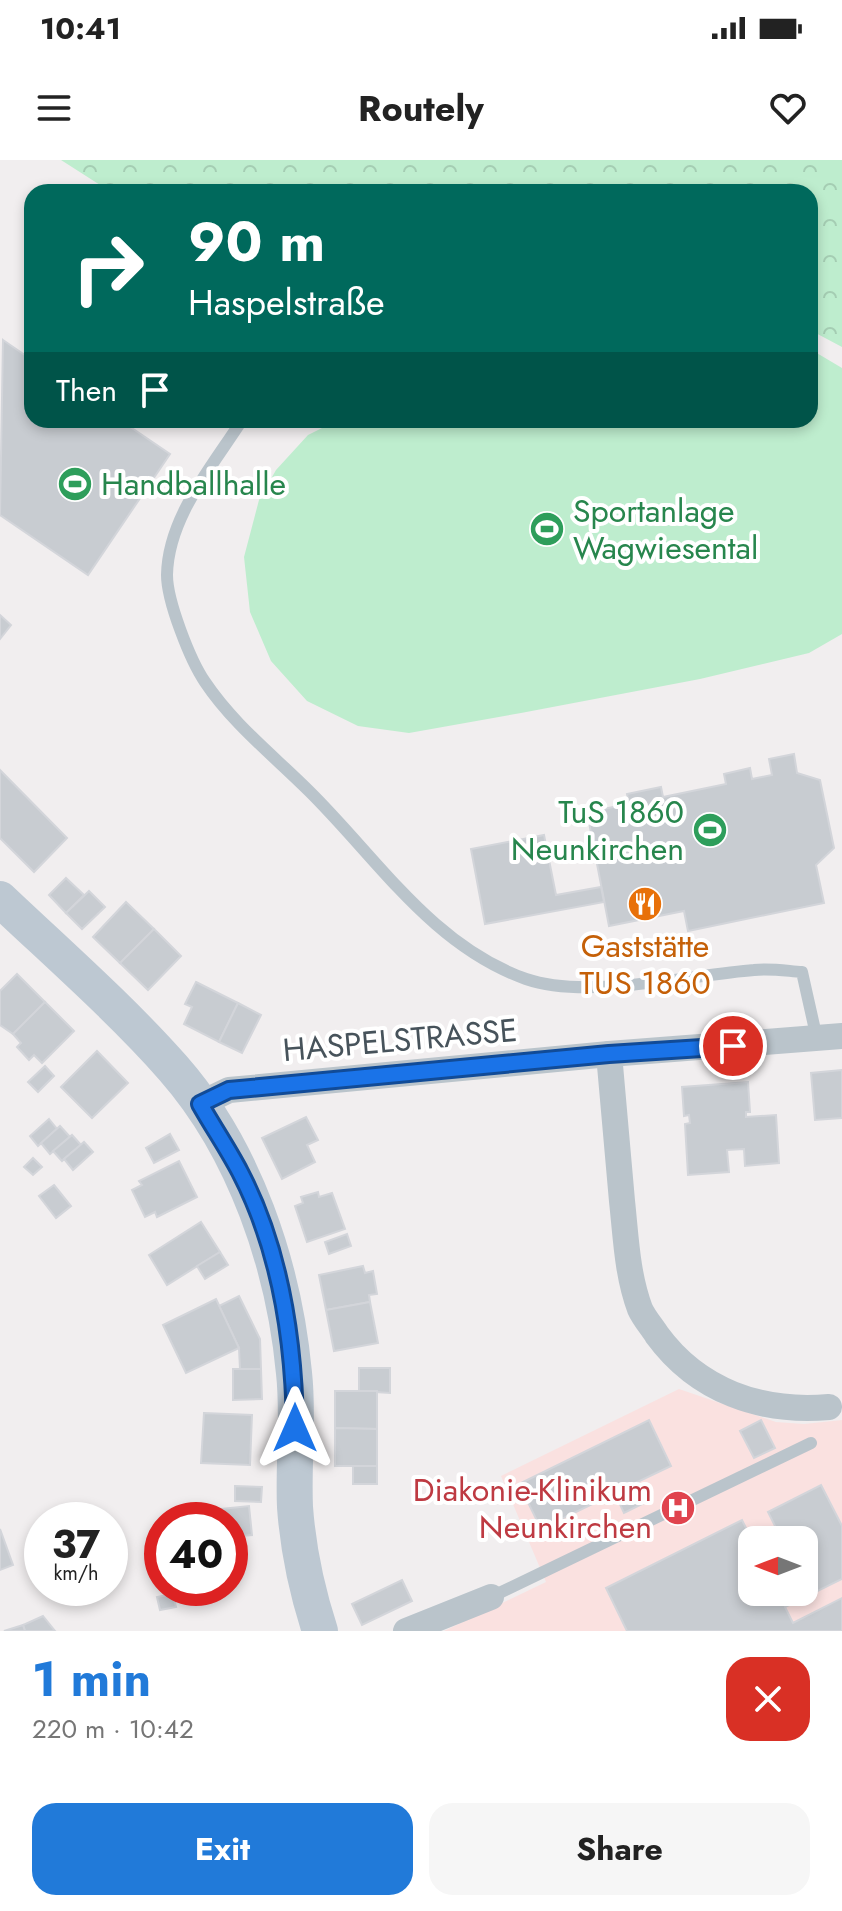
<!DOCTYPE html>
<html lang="en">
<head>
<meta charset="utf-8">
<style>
	body { margin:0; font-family:Jost,sans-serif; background:#f6f6f6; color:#222; height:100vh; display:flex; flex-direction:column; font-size:30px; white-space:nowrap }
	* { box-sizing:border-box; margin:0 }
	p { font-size:26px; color:#767676 }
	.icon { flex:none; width:44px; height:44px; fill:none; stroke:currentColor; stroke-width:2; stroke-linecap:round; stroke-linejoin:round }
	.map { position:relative; height:1471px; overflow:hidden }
	.drawer { display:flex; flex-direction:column; background:#fff; flex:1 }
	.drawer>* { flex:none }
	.top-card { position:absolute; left:24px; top:24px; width:794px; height:244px; border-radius:24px; box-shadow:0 4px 12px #0003; background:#00695c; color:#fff; overflow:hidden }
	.needle { width:52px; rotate:270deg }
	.fabs { position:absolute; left:738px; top:1366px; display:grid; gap:16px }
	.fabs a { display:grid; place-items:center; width:80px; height:80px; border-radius:16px; background:#fff; box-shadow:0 4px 12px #0003; font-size:40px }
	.speed { position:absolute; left:24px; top:1342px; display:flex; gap:16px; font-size:40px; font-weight:700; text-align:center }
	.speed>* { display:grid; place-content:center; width:104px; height:104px; border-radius:50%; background:#fff; box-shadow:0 4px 12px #0003; line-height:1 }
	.speed small { font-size:20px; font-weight:400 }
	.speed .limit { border:12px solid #d22; background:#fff; color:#111 }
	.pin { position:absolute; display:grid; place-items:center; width:68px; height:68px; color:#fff; margin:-34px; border:4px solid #fff; border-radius:50%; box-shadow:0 2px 8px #0007 }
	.me { position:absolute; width:88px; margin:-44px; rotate:0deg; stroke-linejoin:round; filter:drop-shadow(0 0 6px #0008) }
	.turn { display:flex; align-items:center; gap:28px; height:168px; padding:0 32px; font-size:36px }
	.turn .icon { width:104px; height:104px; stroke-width:2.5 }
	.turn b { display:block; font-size:56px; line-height:68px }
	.then { display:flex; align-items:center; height:76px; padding:0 32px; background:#0003; gap:16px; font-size:30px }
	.round { display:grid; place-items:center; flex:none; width:84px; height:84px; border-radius:24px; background:#f6f6f6 }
	.overview { display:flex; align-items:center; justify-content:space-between; height:136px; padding:0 32px }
	h1 { font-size:48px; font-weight:700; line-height:60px; color:#217ad9 }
	.action { display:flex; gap:16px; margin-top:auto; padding:16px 32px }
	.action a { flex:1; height:92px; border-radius:24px; background:#217ad9; color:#fff; font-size:32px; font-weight:700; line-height:92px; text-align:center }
	.action a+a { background:#f6f6f6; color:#222 }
	.status { display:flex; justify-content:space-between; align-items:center; height:56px; padding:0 40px; background:#fff; direction:ltr }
	.status svg { height:22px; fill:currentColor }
	header { display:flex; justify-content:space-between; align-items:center; height:104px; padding:0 32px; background:#fff; font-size:36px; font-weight:700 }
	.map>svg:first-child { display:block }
	.medical { fill:#fae1e0; fill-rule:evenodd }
	.green { fill:#beedce }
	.forest { fill:url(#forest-crowns) }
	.building { fill:#c8ccd1; stroke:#d3d5da; stroke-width:2 }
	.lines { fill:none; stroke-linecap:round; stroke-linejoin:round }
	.lane { stroke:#bac4cb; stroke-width:12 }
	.street { stroke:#bac4cb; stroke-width:26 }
	.secondary { stroke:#bdc8d2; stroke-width:36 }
	.route-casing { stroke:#114b97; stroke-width:20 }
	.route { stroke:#1a73e8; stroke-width:14 }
	.labels { text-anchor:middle; stroke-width:8; stroke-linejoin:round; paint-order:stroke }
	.leisure-label { font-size:32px; fill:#27864d; stroke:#fff; text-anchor:start }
	.food-label { font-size:32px; fill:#c56008; stroke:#fff }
	.street-label { font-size:32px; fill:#47535b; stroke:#fff }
	.health-label { font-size:32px; fill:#be3a42; stroke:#fff; text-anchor:end }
</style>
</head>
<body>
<div class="status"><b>10:41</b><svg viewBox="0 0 49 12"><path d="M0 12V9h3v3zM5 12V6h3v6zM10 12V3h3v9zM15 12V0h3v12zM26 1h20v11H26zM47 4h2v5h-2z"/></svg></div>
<header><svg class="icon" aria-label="menu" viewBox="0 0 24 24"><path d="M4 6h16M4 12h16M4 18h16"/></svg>Routely<svg class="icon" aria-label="heart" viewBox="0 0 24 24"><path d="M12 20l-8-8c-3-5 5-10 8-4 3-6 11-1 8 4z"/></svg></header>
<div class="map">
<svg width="842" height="1471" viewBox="0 0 842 1471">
	<defs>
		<pattern id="forest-crowns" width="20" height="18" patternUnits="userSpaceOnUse" patternTransform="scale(2)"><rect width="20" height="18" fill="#beedce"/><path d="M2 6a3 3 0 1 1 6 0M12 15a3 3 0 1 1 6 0" fill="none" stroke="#a5cdb3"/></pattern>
	</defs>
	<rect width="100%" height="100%" fill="#f1eeef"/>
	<path class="medical" d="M 679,1229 L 776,1262 L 804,1264 L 842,1260 L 842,1471 L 444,1471 L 546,1422 L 501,1316 ZM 752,1380 L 804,1380 L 804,1432 L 752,1432 Z"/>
	<polygon class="green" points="810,189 842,208 842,474 809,493 700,519 521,553 409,573 358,566 307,541 271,501 250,452 244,397 259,340 276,310 308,275 338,260 810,260"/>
	<polygon class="forest" points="61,0 842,0 842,187 810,170 810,32 111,32"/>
	<g class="building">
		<polygon points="3,180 32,200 32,260 120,260 170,294 88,415 0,355"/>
		<polygon points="0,455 11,465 0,479"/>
		<polygon points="794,594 797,613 820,620 834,688 816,705 824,743 688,771 684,751 609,766 587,652 629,644 627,634 661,627 663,637 726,624 724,614 750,608 752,619 772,615 769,599"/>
		<polygon points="0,610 67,678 34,712 0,678"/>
		<polygon points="544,675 556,735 601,727 604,742 485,764 471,689"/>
		<polygon points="66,718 84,735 66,753 49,735"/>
		<polygon points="89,731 105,747 82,769 66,753"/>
		<polygon points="126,742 154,769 120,803 93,777"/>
		<polygon points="154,769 181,796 148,830 120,803"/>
		<polygon points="17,814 45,842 13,874 0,865 0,831"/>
		<polygon points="196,822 238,843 219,882 184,864 192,847 185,844"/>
		<polygon points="45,842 74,871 42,903 34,895 29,900 17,887 21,883 13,874"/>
		<polygon points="238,843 261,855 242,893 219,882"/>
		<polygon points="97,891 128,923 92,958 61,927"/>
		<polygon points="45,906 54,916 38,932 28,922"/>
		<polygon points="842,910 842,958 815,960 811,913"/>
		<polygon points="748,922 750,952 746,952 746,957 776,955 779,1003 745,1006 744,989 727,990 729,1012 688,1015 685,964 690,963 689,955 684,956 682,927"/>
		<polygon points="306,957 318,980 307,985 315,1002 282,1019 262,978"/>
		<polygon points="49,959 57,969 38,986 30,976"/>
		<polygon points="60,966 70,977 50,994 41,983"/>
		<polygon points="170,974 179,990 154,1003 146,988"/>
		<polygon points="72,975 81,985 62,1001 53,991"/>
		<polygon points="84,982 93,992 73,1010 64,999"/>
		<polygon points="33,998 42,1007 33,1015 24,1007"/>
		<polygon points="179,1001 197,1037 157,1057 155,1052 145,1057 132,1030 142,1025 139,1021"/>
		<polygon points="54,1025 71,1046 56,1058 39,1036"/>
		<polygon points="318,1032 319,1037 332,1033 345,1069 307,1082 295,1046 303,1043 301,1037"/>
		<polygon points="201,1062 220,1092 167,1125 149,1095"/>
		<polygon points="347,1074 351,1086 329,1094 325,1082"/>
		<polygon points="220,1092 228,1105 205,1119 197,1106"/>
		<polygon points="363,1106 365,1113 373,1111 377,1134 369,1135 370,1142 326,1150 319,1115"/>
		<polygon points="239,1136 260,1179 261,1209 240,1209 239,1188 219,1146"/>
		<polygon points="216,1139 239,1188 186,1213 163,1165"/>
		<polygon points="370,1142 378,1183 334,1191 326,1150"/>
		<polygon points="359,1208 390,1208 390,1233 359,1231"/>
		<polygon points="233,1209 261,1209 262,1239 233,1240"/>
		<polygon points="335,1231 377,1231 377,1269 335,1268"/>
		<polygon points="204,1253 252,1255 250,1305 201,1303"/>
		<polygon points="649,1260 671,1306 631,1325 633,1330 636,1328 644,1343 624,1353 617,1338 622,1336 619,1331 541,1369 519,1324"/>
		<polygon points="761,1260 775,1288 754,1298 740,1271"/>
		<polygon points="335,1268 377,1269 377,1306 335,1306"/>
		<rect x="353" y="1306" width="24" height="18"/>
		<polygon points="821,1325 842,1366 842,1419 785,1447 793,1463 842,1438 842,1471 627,1471 606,1428 742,1360 752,1380 752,1432 804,1432 804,1380 782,1380 768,1352"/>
		<polygon points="235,1326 262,1327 261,1342 235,1341"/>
		<polygon points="249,1346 252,1375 230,1377 230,1360 205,1360 213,1357 212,1350"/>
		<polygon points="42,1368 42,1402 29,1374"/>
		<polygon points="0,1369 13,1405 0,1410"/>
		<polygon points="122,1382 126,1401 110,1404 110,1385"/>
		<polygon points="402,1420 412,1441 362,1465 352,1444"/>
		<polygon points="173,1434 176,1447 160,1450 157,1437"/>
		<polygon points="43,1456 55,1471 25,1471 23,1465"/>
		<polygon points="23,1465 25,1471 4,1471"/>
	</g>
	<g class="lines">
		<g class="lane">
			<path d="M 242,260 C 212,307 168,357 167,415 C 167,441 190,500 205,522 C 233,564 274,596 309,631 C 377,698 432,786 526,819 C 587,840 689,815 754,810 C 770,808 787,811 802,812 L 817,879"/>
			<polyline points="491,1437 811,1283"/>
		</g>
		<g class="street">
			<path d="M 609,894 C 613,943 618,992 622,1041 C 626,1078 627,1114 640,1149 C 644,1158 652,1167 657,1175 C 698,1231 761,1253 829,1247"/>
			<polyline points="200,944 229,930 609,894 842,876"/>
			<polyline points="406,1471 491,1437"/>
		</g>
		<path class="secondary" d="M 0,739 C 57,793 122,850 173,908 C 245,990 284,1106 294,1213 C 299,1257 293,1302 295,1347 C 298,1389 307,1431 320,1471"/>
	</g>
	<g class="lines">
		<g class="route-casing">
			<path id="route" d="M 295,1268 C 294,1182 280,1089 240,1012 C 228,989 213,967 200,944 L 229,930 L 609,894 L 733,886"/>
		</g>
		<use href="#route" class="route"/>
	</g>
	<defs>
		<g id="stadium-disc" transform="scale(1.8)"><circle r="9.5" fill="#2e9e5b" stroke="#fff"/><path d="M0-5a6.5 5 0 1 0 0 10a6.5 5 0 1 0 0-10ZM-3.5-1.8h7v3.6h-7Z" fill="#fff"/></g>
		<g id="restaurant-disc" transform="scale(1.8)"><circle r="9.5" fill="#e8710a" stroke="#fff"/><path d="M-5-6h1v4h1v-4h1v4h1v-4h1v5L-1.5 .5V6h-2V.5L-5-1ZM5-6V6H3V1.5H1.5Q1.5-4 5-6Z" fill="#fff"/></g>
		<g id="hospital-disc" transform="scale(1.8)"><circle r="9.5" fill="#e0444e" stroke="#fff"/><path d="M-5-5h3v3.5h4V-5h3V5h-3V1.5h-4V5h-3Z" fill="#fff"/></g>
	</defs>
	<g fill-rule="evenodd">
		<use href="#stadium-disc" x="75" y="324"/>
		<use href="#stadium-disc" x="547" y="369"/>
		<use href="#stadium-disc" x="710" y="670"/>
		<use href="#restaurant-disc" x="645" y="744"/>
		<use href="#hospital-disc" x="678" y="1348"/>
	</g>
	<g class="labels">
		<g class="leisure-label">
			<text x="101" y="335">Handballhalle</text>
			<text x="573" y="362">Sportanlage<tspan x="573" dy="37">Wagwiesental</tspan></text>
			<text x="684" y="663" text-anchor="end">TuS 1860<tspan x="684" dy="37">Neunkirchen</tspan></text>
		</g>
		<g class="food-label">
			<text x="645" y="797">Gaststätte<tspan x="645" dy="37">TUS 1860</tspan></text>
		</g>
		<g class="street-label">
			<text transform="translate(400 880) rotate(-5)" y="11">HASPELSTRASSE</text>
		</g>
		<g class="health-label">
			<text x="652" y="1341">Diakonie-Klinikum<tspan x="652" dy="37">Neunkirchen</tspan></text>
		</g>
	</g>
</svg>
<div class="fabs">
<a><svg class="needle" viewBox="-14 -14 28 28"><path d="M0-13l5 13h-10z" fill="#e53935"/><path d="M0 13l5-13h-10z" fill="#767676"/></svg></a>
</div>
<div class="speed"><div>37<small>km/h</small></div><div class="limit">40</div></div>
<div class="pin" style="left:733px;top:886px;background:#d93025"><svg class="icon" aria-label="arrive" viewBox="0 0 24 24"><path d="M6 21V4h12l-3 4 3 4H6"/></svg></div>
<svg class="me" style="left:295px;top:1268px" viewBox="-20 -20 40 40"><path d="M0-17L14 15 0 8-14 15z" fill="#1a73e8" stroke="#fff" stroke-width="4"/></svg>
<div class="top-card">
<div class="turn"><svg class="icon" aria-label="right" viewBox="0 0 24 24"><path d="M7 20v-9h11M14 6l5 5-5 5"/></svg><div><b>90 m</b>Haspelstraße</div></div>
<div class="then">Then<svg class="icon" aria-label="arrive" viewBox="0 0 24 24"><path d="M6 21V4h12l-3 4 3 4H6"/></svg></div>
</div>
</div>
<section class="drawer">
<div class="overview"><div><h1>1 min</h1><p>220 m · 10:42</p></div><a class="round" style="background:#d93025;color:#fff"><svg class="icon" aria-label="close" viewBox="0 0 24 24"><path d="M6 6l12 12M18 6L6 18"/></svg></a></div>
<div class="action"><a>Exit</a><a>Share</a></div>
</section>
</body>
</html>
